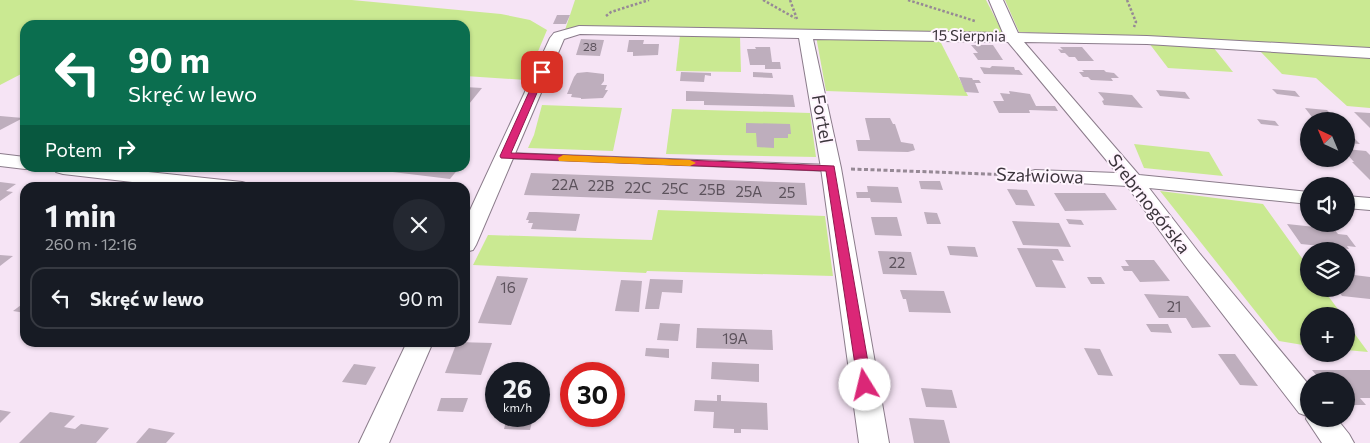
<!DOCTYPE html>
<html lang="pl">
<head>
<meta charset="utf-8">
<style>
	body { margin:0; font-family:Commissioner,sans-serif; background:#242831; color:#f1f3f6; height:100vh; display:flex; flex-direction:column; font-size:19px; white-space:nowrap }
	* { box-sizing:border-box; margin:0 }
	p { font-size:16px; color:#9ea1a6 }
	.icon { flex:none; width:28px; height:28px; fill:none; stroke:currentColor; stroke-width:2; stroke-linecap:round; stroke-linejoin:round }
	.map { position:relative; flex:1; overflow:hidden }
	.side { position:absolute; left:20px; top:182px; width:450px; height:165px; display:flex; flex-direction:column; background:#171b24; border-radius:15px; box-shadow:0 1px 4px #0004 }
	.side>* { flex:none }
	.banner { position:absolute; left:20px; top:20px; width:450px; height:152px; border-radius:15px; box-shadow:0 1px 4px #0004; background:#0b6e4f; color:#fff; overflow:hidden }
	.needle { width:32px; rotate:316deg }
	.tools { position:absolute; left:1300px; top:112px; display:grid; gap:10px }
	.tools a { display:grid; place-items:center; width:55px; height:55px; border-radius:50%; background:#171b24; box-shadow:0 1px 4px #0004; font-size:25px }
	.speed { position:absolute; left:485px; top:362px; display:flex; gap:10px; font-size:25px; font-weight:700; text-align:center }
	.speed>* { display:grid; place-content:center; width:65px; height:65px; border-radius:50%; background:#171b24; box-shadow:0 1px 4px #0004; line-height:1 }
	.speed small { font-size:12px; font-weight:400 }
	.speed .limit { border:8px solid #d22; background:#fff; color:#111 }
	.pin { position:absolute; display:grid; place-items:center; width:42px; height:42px; color:#fff; margin:-21px; border-radius:10px; box-shadow:0 2px 8px #0006 }
	.me { position:absolute; width:55px; margin:-28px; rotate:351deg; stroke-linejoin:round; filter:drop-shadow(0 0 4px #0008) }
	.turn { display:flex; align-items:center; gap:18px; height:105px; padding:0 25px; font-size:22px }
	.turn .icon { width:65px; height:65px; stroke-width:2.5 }
	.turn b { display:block; font-size:35px; line-height:42px }
	.then { display:flex; align-items:center; height:48px; padding:0 25px; background:#0003; gap:10px; font-size:19px }
	.round { display:grid; place-items:center; flex:none; width:52px; height:52px; border-radius:26px; background:#242831 }
	.head { display:flex; align-items:center; justify-content:space-between; height:85px; padding:0 25px }
	h1 { font-size:30px; font-weight:700; line-height:38px }
	ul { padding:0; list-style:none }
	li { display:flex; align-items:center; gap:15px; height:62px; margin:0 10px 8px; padding:0 15px; border:2px solid #363941; border-radius:15px }
	li div { flex:1 }
	li b { display:block; font-size:19px }
	li em { font-style:normal }
	.map>svg:first-child { display:block }
	.green { fill:#cae992 }
	.building { fill:#beaebd }
	.lines { fill:none; stroke-linecap:round; stroke-linejoin:round }
	.lane-casing { stroke:#8b7c8b; stroke-width:2 }
	.street-casing { stroke:#8b7c8b; stroke-width:2 }
	.path-far1 { stroke:#968995; stroke-width:2.5; stroke-dasharray:2.5 2; stroke-linecap:butt }
	.path { stroke:#968995; stroke-width:3; stroke-dasharray:4 2.5; stroke-linecap:butt }
	.lane { fill:#fff; fill-rule:evenodd }
	.street { fill:#fff; fill-rule:evenodd }
	.route { fill:#db2777; stroke:#8e194d }
	.slow { fill:#f59e0b }
	.labels { text-anchor:middle; stroke-width:4; stroke-linejoin:round; paint-order:stroke }
	.far-number-label { font-size:12px; fill:#5c525c }
	.far-street-label { font-size:15px; fill:#3b343b; stroke:#fff4fe }
	.number-label { font-size:15px; fill:#5c525c }
	.street-label { font-size:18px; fill:#3b343b; stroke:#fff4fe }
</style>
</head>
<body>
<div class="map">
<svg width="1370" height="443" viewBox="0 0 1370 443">
	<rect width="100%" height="100%" fill="#f6e4f5"/>
	<g class="green">
		<polygon points="0,0 352,0 501,14 530,20 547,30 526,80 465,76 465,25 25,25 25,72 0,85"/>
		<polygon points="575,0 986,0 1004,35 582,27 565,30"/>
		<polygon points="1005,0 1370,0 1370,48 1019,32"/>
		<polygon points="680,35 740,36 741,72 676,71"/>
		<polygon points="816,36 939,39 968,96 826,91"/>
		<polygon points="1149,43 1213,47 1233,72 1168,68"/>
		<polygon points="1259,50 1370,56 1370,108 1347,106 1316,78 1282,74"/>
		<polygon points="542,105 622,108 613,151 528,148 534,135"/>
		<polygon points="672,109 810,113 816,157 666,154"/>
		<polygon points="1134,144 1209,152 1223,176 1144,168"/>
		<polygon points="1160,191 1263,204 1309,268 1309,289 1323,289 1343,316 1309,316 1309,346 1279,341"/>
		<polygon points="658,210 825,216 833,276 647,271 646,273 473,265 488,235 652,240"/>
		<polygon points="1346,322 1368,352 1346,350"/>
	</g>
	<g class="building">
		<polygon points="557,15 570,15 566,24 553,24"/>
		<polygon points="581,39 604,40 600,56 576,55"/>
		<polygon points="629,40 644,40 643,44 659,44 658,55 633,56 633,52 627,52"/>
		<polygon points="971,45 993,45 1003,60 978,60 973,53 978,53"/>
		<polygon points="755,47 770,47 772,62 780,62 781,69 765,69 765,65 750,65 747,49 756,49"/>
		<polygon points="1060,47 1082,47 1094,61 1078,61 1075,57 1069,57 1065,53 1061,53 1058,49 1063,50"/>
		<polygon points="992,66 1014,67 1015,70 1019,70 1023,75 984,74 980,67 990,68"/>
		<polygon points="1082,70 1104,70 1106,72 1114,73 1119,78 1111,78 1113,81 1091,80 1088,77 1083,77 1079,72 1084,72"/>
		<polygon points="587,72 604,74 604,81 601,85 607,85 605,90 608,90 603,98 581,99 581,98 571,97 572,94 567,94 574,77 577,73"/>
		<polygon points="681,72 711,73 711,76 705,75 704,82 680,81"/>
		<polygon points="753,72 772,73 773,78 753,77"/>
		<polygon points="959,77 972,78 973,80 979,80 981,83 975,83 979,93 965,92"/>
		<polygon points="465,87 482,88 469,104 468,108 470,108 466,114 469,114 465,122"/>
		<polygon points="1272,89 1295,91 1300,97 1277,94"/>
		<polygon points="1156,90 1185,92 1190,99 1160,96"/>
		<polygon points="686,91 793,95 795,107 704,105 704,101 686,101"/>
		<polygon points="1009,91 1030,94 1036,106 1055,106 1058,111 1029,110 1030,113 999,113 993,101 1004,101 1000,93 1010,94"/>
		<polygon points="1098,92 1132,95 1143,108 1104,105 1102,101 1104,100 1103,98"/>
		<polygon points="1305,108 1327,110 1338,121 1315,121"/>
		<polygon points="1354,112 1370,113 1370,128"/>
		<polygon points="0,116 23,118 0,130"/>
		<polygon points="865,118 890,118 893,124 895,124 901,142 913,144 915,150 908,152 858,151 856,140 870,140"/>
		<polygon points="1257,119 1275,121 1279,126 1261,124"/>
		<polygon points="746,123 790,124 791,134 788,134 788,138 774,138 774,148 757,147 756,133 746,133"/>
		<polygon points="1346,130 1360,144 1346,143"/>
		<polygon points="1346,149 1366,151 1370,155 1370,180 1352,162 1354,162 1346,153"/>
		<polygon points="360,168 459,168 450,179"/>
		<polygon points="531,173 805,183 807,205 524,195"/>
		<polygon points="919,181 940,181 943,190 921,189"/>
		<polygon points="0,182 16,184 6,191 13,192 0,201"/>
		<polygon points="867,186 898,187 902,203 871,202 870,198 857,198 856,192 868,192"/>
		<polygon points="1007,189 1027,190 1035,206 1016,205"/>
		<polygon points="1054,193 1105,193 1117,210 1065,211"/>
		<polygon points="529,212 536,212 580,214 576,231 531,229 533,223 528,223 529,220 526,220"/>
		<polygon points="924,212 937,213 941,224 927,224"/>
		<polygon points="871,217 897,217 902,236 875,235"/>
		<polygon points="1066,219 1081,220 1084,225 1069,224"/>
		<polygon points="1012,221 1059,223 1071,247 1023,245"/>
		<polygon points="1287,224 1334,229 1338,234 1347,235 1356,247 1347,246 1349,249 1301,244"/>
		<polygon points="947,246 975,247 978,257 950,255"/>
		<polygon points="1017,248 1058,249 1064,261 1052,260 1066,288 1036,287"/>
		<polygon points="878,251 911,252 917,275 883,274"/>
		<polygon points="0,255 13,256 0,266"/>
		<polygon points="1125,260 1154,260 1170,281 1140,282 1132,271 1124,271 1121,266 1129,266"/>
		<polygon points="1346,274 1370,277 1370,299 1342,296 1337,289 1346,289"/>
		<polygon points="497,276 528,278 511,325 478,323"/>
		<polygon points="1087,277 1101,277 1105,284 1091,284"/>
		<polygon points="650,279 683,280 682,293 662,292 659,309 645,309"/>
		<polygon points="621,280 642,281 639,312 615,311"/>
		<polygon points="900,290 944,291 951,313 909,312 906,299 903,299"/>
		<polygon points="1144,294 1188,296 1211,327 1192,328 1186,318 1159,318"/>
		<polygon points="25,302 25,313 13,311"/>
		<polygon points="660,323 680,324 678,341 657,340"/>
		<polygon points="1146,324 1168,324 1172,333 1151,332"/>
		<polygon points="697,328 772,330 773,350 696,348"/>
		<polygon points="457,342 492,343 481,375 445,373"/>
		<polygon points="646,348 669,349 669,358 645,356"/>
		<polygon points="1084,348 1100,349 1113,376 1098,375"/>
		<polygon points="1218,354 1235,354 1258,386 1240,385"/>
		<polygon points="712,362 759,364 759,382 711,379"/>
		<polygon points="354,364 376,367 366,385 342,382"/>
		<polygon points="1312,370 1370,370 1370,398 1360,398 1366,405 1352,405 1346,398 1346,381 1321,381"/>
		<polygon points="921,388 952,390 957,408 926,407"/>
		<polygon points="717,395 721,395 721,401 767,403 768,430 741,429 741,433 734,433 734,429 713,428 714,412 694,411 695,400 717,401"/>
		<polygon points="441,398 468,398 463,412 437,411"/>
		<polygon points="0,410 11,412 0,423"/>
		<polygon points="50,412 75,416 64,427 75,429 81,424 109,428 96,443 19,443"/>
		<polygon points="507,417 533,418 530,430 504,429"/>
		<polygon points="909,418 944,420 950,443 914,443"/>
		<polygon points="149,428 175,433 166,443 136,443"/>
	</g>
	<g class="lines">
		<g class="lane-casing">
			<polygon id="lane" points="505,153 831,165 836,168 831,171 502,158 501,156 502,154"/>
		</g>
		<g class="street-casing">
			<g id="street">
				<polygon points="989,0 1003,0 1018,33 1147,36 1370,48 1370,58 1147,44 1024,42 1139,175 1309,192 1309,204 1149,188 1200,254 1309,385 1309,419 1337,419 1349,434 1354,443 1322,443 1306,419 1307,416 1299,413 1184,264 1127,186 1028,180 1025,176 1028,172 1035,170 1117,173 1008,42 813,39 841,168 889,443 859,443 821,168 799,38 580,34 564,39 476,245 473,250 465,252 465,221 550,38 554,33 579,26 1003,33"/>
				<polygon points="0,154 25,157 25,168 30,168 25,169 0,166"/>
				<polygon points="53,168 111,168 242,182 249,184 252,188 184,188 63,174 56,172"/>
				<polygon points="1346,196 1370,198 1370,210 1346,208"/>
				<polygon points="407,342 433,342 389,443 359,443"/>
			</g>
		</g>
		<g class="path-far1">
			<polyline points="763,0 795,18"/>
			<polyline points="790,0 797,19"/>
			<polyline points="908,0 975,21"/>
			<polyline points="1127,0 1136,22 1134,27"/>
			<polyline points="606,16 611,12 649,0"/>
		</g>
		<polyline class="path" points="851,169 1015,175"/>
		<use href="#lane" class="lane"/>
		<use href="#street" class="street"/>
	</g>
	<polygon class="route" points="539,70 546,72 511,153 834,166 872,385 870,389 865,391 860,389 858,385 826,171 501,158 500,156"/>
	<polygon class="slow" points="563,155 690,160 696,163 690,166 559,161 558,158"/>
	<g class="labels">
		<g class="far-number-label">
			<text x="590" y="51">28</text>
		</g>
		<g class="far-street-label">
			<text transform="translate(969 36) rotate(1)" y="5">15 Sierpnia</text>
		</g>
		<g class="number-label">
			<text x="565" y="190">22A</text>
			<text x="601" y="191">22B</text>
			<text x="638" y="193">22C</text>
			<text x="675" y="194">25C</text>
			<text x="712" y="195">25B</text>
			<text x="749" y="197">25A</text>
			<text x="787" y="198">25</text>
			<text x="897" y="268">22</text>
			<text x="508" y="293">16</text>
			<text x="1174" y="312">21</text>
			<text x="735" y="344">19A</text>
		</g>
		<g class="street-label">
			<text transform="translate(822 119) rotate(80)" y="6">Fortel</text>
			<text transform="translate(1040 176) rotate(2)" y="6">Szałwiowa</text>
			<text transform="translate(1149 204) rotate(52)" y="6">Srebrnogórska</text>
		</g>
	</g>
</svg>
<div class="tools">
<a><svg class="needle" viewBox="-14 -14 28 28"><path d="M0-13l5 13h-10z" fill="#e53935"/><path d="M0 13l5-13h-10z" fill="#9ea1a6"/></svg></a>
<a><svg class="icon" aria-label="sound" viewBox="0 0 24 24"><path d="M4 9h4l5-4v14l-5-4H4zM17 9q2 3 0 6"/></svg></a>
<a><svg class="icon" aria-label="layers" viewBox="0 0 24 24"><path d="M12 4l9 5-9 5-9-5zM3 14l9 5 9-5"/></svg></a>
<a>+</a>
<a>−</a>
</div>
<div class="speed"><div>26<small>km/h</small></div><div class="limit">30</div></div>
<div class="pin" style="left:542px;top:72px;background:#d93025"><svg class="icon" aria-label="arrive" viewBox="0 0 24 24"><path d="M6 21V4h12l-3 4 3 4H6"/></svg></div>
<svg class="me" style="left:865px;top:385px" viewBox="-20 -20 40 40"><circle r="19" fill="#fff"/><path d="M0-13L10 11 0 6-10 11z" fill="#db2777"/></svg>
<div class="banner">
<div class="turn"><svg class="icon" aria-label="left" viewBox="0 0 24 24"><path d="M17 20v-9H6M10 6l-5 5 5 5"/></svg><div><b>90 m</b>Skręć w lewo</div></div>
<div class="then">Potem<svg class="icon" aria-label="right" viewBox="0 0 24 24"><path d="M7 20v-9h11M14 6l5 5-5 5"/></svg></div>
</div>
<section class="side">
<div class="head"><div><h1>1 min</h1><p>260 m · 12:16</p></div><a class="round"><svg class="icon" aria-label="close" viewBox="0 0 24 24"><path d="M6 6l12 12M18 6L6 18"/></svg></a></div>
<ul>
<li><svg class="icon" aria-label="left" viewBox="0 0 24 24"><path d="M17 20v-9H6M10 6l-5 5 5 5"/></svg><div><b>Skręć w lewo</b></div><em>90 m</em></li>
</ul>
</section>
</div>
</body>
</html>
